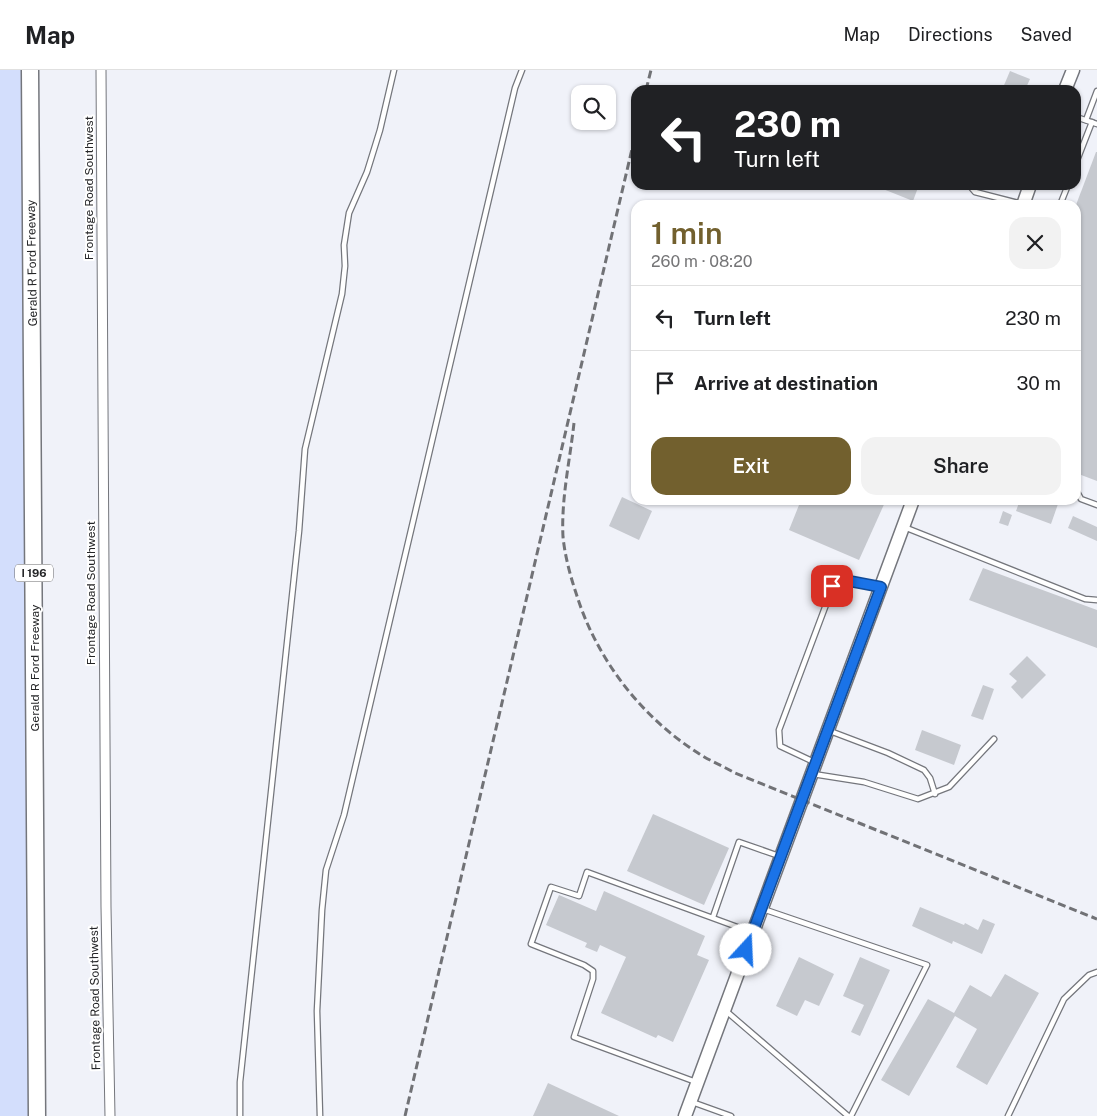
<!DOCTYPE html>
<html lang="en">
<head>
<meta charset="utf-8">
<style>
	body { margin:0; font-family:"Public Sans",sans-serif; background:#f2f2f2; color:#202124; height:100vh; display:flex; flex-direction:column; font-size:19px; white-space:nowrap }
	* { box-sizing:border-box; margin:0 }
	p { font-size:16px; color:#757577 }
	.icon { flex:none; width:28px; height:28px; fill:none; stroke:currentColor; stroke-width:2; stroke-linecap:round; stroke-linejoin:round }
	.map { position:relative; flex:1; overflow:hidden }
	.drawer { position:absolute; left:631px; top:130px; width:450px; height:305px; display:flex; flex-direction:column; background:#fff; border-radius:15px; box-shadow:0 1px 4px #0004 }
	.drawer>* { flex:none }
	.banner { position:absolute; left:631px; top:15px; width:450px; height:105px; border-radius:15px; box-shadow:0 1px 4px #0004; background:#202124; color:#fff; overflow:hidden }
	.buttons { position:absolute; left:571px; top:15px; display:grid; gap:10px }
	.buttons a { display:grid; place-items:center; width:45px; height:45px; border-radius:10px; background:#fff; box-shadow:0 1px 4px #0004; font-size:25px }
	.pin { position:absolute; display:grid; place-items:center; width:42px; height:42px; color:#fff; margin:-21px; border-radius:10px; box-shadow:0 2px 8px #0006 }
	.me { position:absolute; width:55px; margin:-28px; rotate:20deg; stroke-linejoin:round; filter:drop-shadow(0 0 4px #0008) }
	.turn { display:flex; align-items:center; gap:18px; height:105px; padding:0 20px; font-size:22px }
	.turn .icon { width:65px; height:65px; stroke-width:2.5 }
	.turn b { display:block; font-size:35px; line-height:42px }
	.round { display:grid; place-items:center; flex:none; width:52px; height:52px; border-radius:15px; background:#f2f2f2 }
	.headline { display:flex; align-items:center; justify-content:space-between; height:85px; padding:0 20px }
	h1 { font-size:30px; font-weight:600; line-height:38px; color:#72602e }
	.action { display:flex; gap:10px; margin-top:auto; padding:10px 20px }
	.action a { flex:1; height:58px; border-radius:15px; background:#72602e; color:#fff; font-size:20px; font-weight:600; line-height:58px; text-align:center }
	.action a+a { background:#f2f2f2; color:#202124 }
	ul { padding:0; list-style:none }
	li { display:flex; align-items:center; gap:15px; height:65px; padding:0 20px; border-top:1px solid #e0e0e0 }
	li div { flex:1 }
	li b { display:block; font-size:19px }
	li em { font-style:normal }
	header { display:flex; align-items:center; gap:30px; box-sizing:border-box; height:70px; padding:0 25px; background:#fff; border-bottom:1px solid #e0e0e0 }
	header strong { font-size:24px }
	nav { display:flex; gap:28px; margin-inline-start:auto; font-size:18px }
	.map>svg:first-child { display:block }
	.green { fill:#d3defc }
	.building { fill:#c6c9cf }
	.lines { fill:none; stroke-linecap:round; stroke-linejoin:round }
	.service-casing { stroke:#74767c; stroke-width:7 }
	.minor-casing { stroke:#74767c; stroke-width:11 }
	.secondary-casing { stroke:#74767c; stroke-width:15 }
	.motorway-casing { stroke:#74767c; stroke-width:19 }
	.service { stroke:#fff; stroke-width:4.5 }
	.minor { stroke:#fff; stroke-width:9 }
	.secondary { stroke:#fff; stroke-width:12 }
	.motorway { stroke:#fff; stroke-width:16 }
	.rail { stroke:#717276; stroke-width:3; stroke-dasharray:8 4; stroke-linecap:butt }
	.route-casing { stroke:#114b97; stroke-width:12 }
	.route { stroke:#1a73e8; stroke-width:9 }
	.labels { text-anchor:middle; stroke-width:4; stroke-linejoin:round; paint-order:stroke }
	.shield { fill:#fff; stroke:#666668; stroke-width:1 }
	.shield-label { font-size:11px; font-weight:bold; fill:#242527 }
	.street-label { font-size:12px; fill:#242527; stroke:#fff }
</style>
</head>
<body>
<header>
<strong>Map</strong>
<nav><a>Map</a><a>Directions</a><a>Saved</a></nav>
</header>
<div class="map">
<svg width="1097" height="1046" viewBox="0 0 1097 1046">
	<rect width="100%" height="100%" fill="#f0f2f9"/>
	<polygon class="green" points="0,0 30,0 37,1046 0,1046"/>
	<g class="building">
		<polygon points="1010,1 1030,9 1025,20 1002,20"/>
		<polygon points="1096,82 1097,82 1097,411 1076,403 1076,135"/>
		<polygon points="873,115 919,115 913,131"/>
		<polygon points="622,427 652,441 639,470 609,456"/>
		<polygon points="801,430 886,430 859,490 789,460"/>
		<polygon points="1020,430 1049,430 1058,434 1051,454 1016,441"/>
		<polygon points="1003,441 1012,445 1008,456 999,453"/>
		<polygon points="1073,446 1097,457 1097,471 1068,458"/>
		<polygon points="983,498 1097,540 1097,578 969,530"/>
		<polygon points="1027,586 1046,605 1022,629 1011,617 1017,611 1009,604"/>
		<polygon points="983,615 994,619 983,650 971,646"/>
		<polygon points="922,660 961,675 954,695 915,680"/>
		<polygon points="653,744 729,778 704,835 627,801"/>
		<polygon points="604,821 705,866 697,885 709,890 673,972 658,965 656,968 601,943 626,887 600,875 597,882 585,877 587,873 546,855 559,825 596,841"/>
		<polygon points="920,837 964,855 965,853 978,860 983,849 995,854 982,884 953,871 952,874 912,856"/>
		<polygon points="799,887 834,904 819,936 805,930 797,946 776,936"/>
		<polygon points="860,887 890,900 860,966 851,962 864,935 843,926"/>
		<polygon points="1005,904 1039,923 987,1015 956,997 977,959 955,946 909,1026 881,1010 928,929 954,943 970,915 991,927"/>
		<polygon points="548,1013 619,1046 533,1046"/>
	</g>
	<g class="lines">
		<g class="service-casing">
			<g id="service">
				<polyline points="1076,47 1097,54"/>
				<polyline points="1086,50 1097,21"/>
				<polyline points="1076,93 1092,52"/>
				<polyline points="969,115 975,122 1022,134"/>
				<polyline points="1060,135 1068,115"/>
				<polyline points="1076,420 1081,429 1097,435"/>
				<polyline points="904,457 1085,529 1097,530"/>
				<polyline points="830,661 888,683 924,700 930,708 935,724"/>
				<polyline points="814,692 780,676 779,660 833,516 844,510 880,517"/>
				<polyline points="813,704 864,712 918,729 949,717 994,669"/>
				<polyline points="763,839 927,895 851,1046"/>
				<polyline points="713,847 739,772 779,786"/>
				<polyline points="726,941 848,1046"/>
				<polyline points="696,1012 574,967 593,909 593,901 584,895 531,874 551,817 579,826 587,802 751,862"/>
				<polyline points="692,1032 731,1046"/>
				<polyline points="240,1046 240,1012 299,461 305,379 342,224 345,196 344,175 349,143 367,102 380,60 394,0"/>
				<polyline points="320,1046 317,941 322,840 326,800 344,745 515,18 522,0"/>
				<polyline points="1008,1046 1064,929 1089,905 1097,902"/>
			</g>
		</g>
		<g class="minor-casing">
			<polyline id="minor" points="101,0 106,837 110,1046"/>
		</g>
		<g class="secondary-casing">
			<g id="secondary">
				<polyline points="1065,20 1073,0"/>
				<polyline points="1023,135 1030,115"/>
				<polyline points="685,1046 913,430"/>
			</g>
		</g>
		<g class="motorway-casing">
			<polyline id="motorway" points="30,0 37,1046"/>
		</g>
		<use href="#service" class="service"/>
		<use href="#minor" class="minor"/>
		<use href="#secondary" class="secondary"/>
		<use href="#motorway" class="motorway"/>
		<g class="rail">
			<polyline points="646,20 651,0"/>
			<path d="M 574,353 C 570,390 561,429 563,467 C 565,486 570,505 576,523 C 596,588 640,646 698,683 C 710,691 723,696 735,703 L 1097,849"/>
			<polyline points="405,1046 636,62"/>
		</g>
	</g>
	<g class="lines">
		<g class="route-casing">
			<polyline id="route" points="746,880 881,517 844,510 832,516"/>
		</g>
		<use href="#route" class="route"/>
	</g>
	<g class="labels">
		<rect class="shield" x="15" y="494.5" width="38" height="17" rx="4"/>
		<g class="shield-label">
			<text x="34" y="507">I 196</text>
		</g>
		<g class="street-label">
			<text transform="translate(89 118) rotate(-90)" y="4">Frontage Road Southwest</text>
			<text transform="translate(32 193) rotate(-91)" y="4">Gerald R Ford Freeway</text>
			<text transform="translate(91 523) rotate(-90)" y="4">Frontage Road Southwest</text>
			<text transform="translate(35 598) rotate(-90)" y="4">Gerald R Ford Freeway</text>
			<text transform="translate(95 928) rotate(-91)" y="4">Frontage Road Southwest</text>
		</g>
	</g>
</svg>
<div class="buttons">
<a><svg class="icon" aria-label="search" viewBox="0 0 24 24"><circle cx="10" cy="10" r="6"/><path d="M15 15l6 6"/></svg></a>
</div>
<div class="pin" style="left:832px;top:516px;background:#d93025"><svg class="icon" aria-label="arrive" viewBox="0 0 24 24"><path d="M6 21V4h12l-3 4 3 4H6"/></svg></div>
<svg class="me" style="left:746px;top:880px" viewBox="-20 -20 40 40"><circle r="19" fill="#fff"/><path d="M0-13L10 11 0 6-10 11z" fill="#1a73e8"/></svg>
<div class="banner">
<div class="turn"><svg class="icon" aria-label="left" viewBox="0 0 24 24"><path d="M17 20v-9H6M10 6l-5 5 5 5"/></svg><div><b>230 m</b>Turn left</div></div>
</div>
<section class="drawer">
<div class="headline"><div><h1>1 min</h1><p>260 m · 08:20</p></div><a class="round"><svg class="icon" aria-label="close" viewBox="0 0 24 24"><path d="M6 6l12 12M18 6L6 18"/></svg></a></div>
<ul>
<li><svg class="icon" aria-label="left" viewBox="0 0 24 24"><path d="M17 20v-9H6M10 6l-5 5 5 5"/></svg><div><b>Turn left</b></div><em>230 m</em></li>
<li><svg class="icon" aria-label="arrive" viewBox="0 0 24 24"><path d="M6 21V4h12l-3 4 3 4H6"/></svg><div><b>Arrive at destination</b></div><em>30 m</em></li>
</ul>
<div class="action"><a>Exit</a><a>Share</a></div>
</section>
</div>
</body>
</html>
